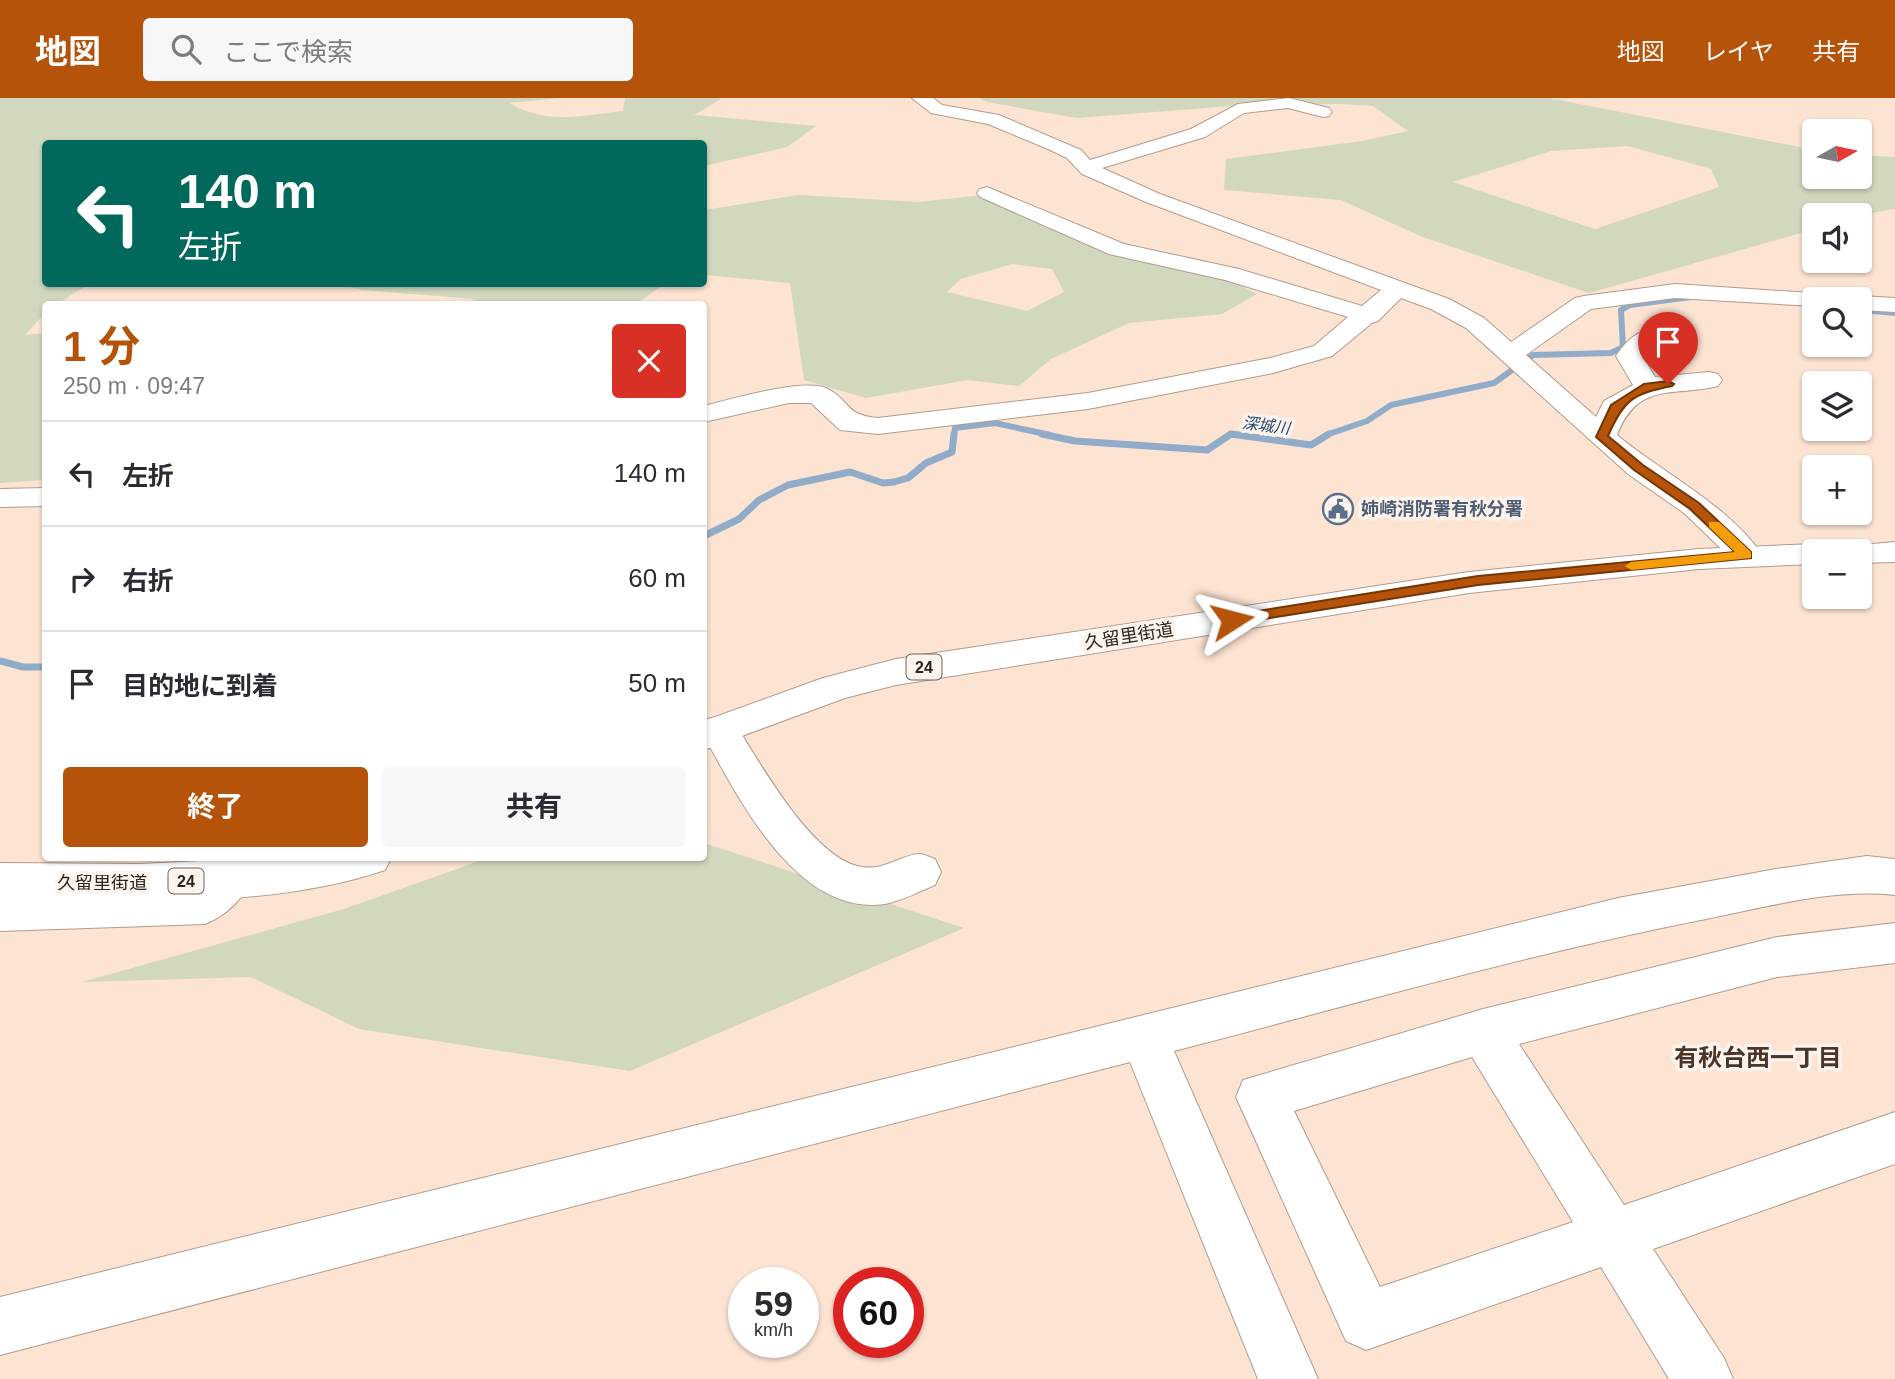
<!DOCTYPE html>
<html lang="ja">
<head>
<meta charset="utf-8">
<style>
	body { margin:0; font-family:Helvetica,"Noto Sans JP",sans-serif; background:#f7f7f7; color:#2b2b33; height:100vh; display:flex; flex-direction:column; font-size:26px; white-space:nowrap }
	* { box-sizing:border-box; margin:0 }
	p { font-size:23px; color:#7c7c81 }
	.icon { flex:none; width:38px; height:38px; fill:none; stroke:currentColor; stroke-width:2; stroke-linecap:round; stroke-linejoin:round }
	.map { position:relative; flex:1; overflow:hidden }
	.drawer { position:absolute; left:42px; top:203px; width:665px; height:560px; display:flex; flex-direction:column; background:#fff; border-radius:7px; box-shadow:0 2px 5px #0004 }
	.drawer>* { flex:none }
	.guide { position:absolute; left:42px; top:42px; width:665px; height:147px; border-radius:7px; box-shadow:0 2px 5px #0004; background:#00695c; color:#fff; overflow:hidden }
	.needle { width:46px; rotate:81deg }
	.controls { position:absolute; left:1802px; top:21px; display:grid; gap:14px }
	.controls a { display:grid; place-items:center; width:70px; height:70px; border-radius:7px; background:#fff; box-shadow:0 2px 5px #0004; font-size:35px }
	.speed { position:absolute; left:728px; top:1169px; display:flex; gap:14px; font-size:35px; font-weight:700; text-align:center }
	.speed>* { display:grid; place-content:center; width:91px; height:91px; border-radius:50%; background:#fff; box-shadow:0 2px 5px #0004; line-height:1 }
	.speed small { font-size:18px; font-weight:400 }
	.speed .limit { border:10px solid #d22; background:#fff; color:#111 }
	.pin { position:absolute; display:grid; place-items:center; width:60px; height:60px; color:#fff; margin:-72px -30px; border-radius:50% 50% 50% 0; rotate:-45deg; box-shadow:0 0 7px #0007 }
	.pin .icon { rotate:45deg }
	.me { position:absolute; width:77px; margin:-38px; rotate:81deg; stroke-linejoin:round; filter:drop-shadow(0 0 5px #0008) }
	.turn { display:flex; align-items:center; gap:24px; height:147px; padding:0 21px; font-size:32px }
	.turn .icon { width:91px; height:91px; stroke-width:2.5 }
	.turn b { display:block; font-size:49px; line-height:60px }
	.round { display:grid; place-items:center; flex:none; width:74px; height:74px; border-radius:7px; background:#f7f7f7 }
	.head { display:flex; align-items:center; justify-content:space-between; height:119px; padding:0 21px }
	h1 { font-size:42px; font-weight:700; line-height:52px; color:#b45309 }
	.action { display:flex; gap:14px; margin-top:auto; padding:14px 21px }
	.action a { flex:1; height:80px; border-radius:7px; background:#b45309; color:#fff; font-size:28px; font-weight:700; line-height:80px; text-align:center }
	.action a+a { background:#f7f7f7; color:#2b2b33 }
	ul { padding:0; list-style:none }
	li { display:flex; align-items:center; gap:21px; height:105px; padding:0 21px; border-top:2px solid #e1e1e2 }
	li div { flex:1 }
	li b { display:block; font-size:26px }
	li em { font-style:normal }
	header { display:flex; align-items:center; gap:42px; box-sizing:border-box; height:98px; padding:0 35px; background:#b45309; color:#fff }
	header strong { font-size:33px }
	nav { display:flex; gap:38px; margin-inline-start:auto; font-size:24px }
	.search { width:490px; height:63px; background:#f7f7f7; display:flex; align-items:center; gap:18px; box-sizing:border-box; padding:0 24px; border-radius:7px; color:#7c7c81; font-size:26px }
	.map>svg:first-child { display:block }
	.green { fill:#d1d8be; fill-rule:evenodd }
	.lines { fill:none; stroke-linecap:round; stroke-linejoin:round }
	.stream-far1 { stroke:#91acc9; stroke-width:6 }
	.stream { stroke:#91acc9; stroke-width:7 }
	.minor-casing { stroke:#b39b8c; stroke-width:2 }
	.major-casing { stroke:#b39b8c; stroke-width:2 }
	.minor { fill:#fff; fill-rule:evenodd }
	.major { fill:#fff; fill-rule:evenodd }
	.route { fill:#b45309; stroke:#753606; stroke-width:2 }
	.slow { fill:#f59e0b }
	.labels { text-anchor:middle; stroke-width:7; stroke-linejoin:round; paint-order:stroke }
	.far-water-label { font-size:16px; font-style:italic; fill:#214971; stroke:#fdf3ed }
	.shield { fill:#fdf3ed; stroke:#6b625c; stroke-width:2 }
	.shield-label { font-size:16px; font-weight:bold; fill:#2d241e }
	.service-label { font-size:18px; font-weight:bold; fill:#4e5e75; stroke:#fdf3ed; text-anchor:start }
	.street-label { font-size:18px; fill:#2d241e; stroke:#fdf3ed }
	.near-quarter-label { font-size:24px; font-weight:bold; fill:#4a3629; stroke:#fdf3ed }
</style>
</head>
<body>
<header>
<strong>地図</strong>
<div class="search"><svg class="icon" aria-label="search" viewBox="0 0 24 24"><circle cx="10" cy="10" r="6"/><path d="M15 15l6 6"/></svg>ここで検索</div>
<nav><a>地図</a><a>レイヤ</a><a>共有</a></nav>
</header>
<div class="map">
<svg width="1895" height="1281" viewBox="0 0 1895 1281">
	<rect width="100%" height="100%" fill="#fce3d2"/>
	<g class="green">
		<path d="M 0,0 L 561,0 L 509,5 C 547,27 581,18 623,13 L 625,0 L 718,0 L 721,1 L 694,17 L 816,28 L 787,49 L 704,68 L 704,46 L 46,46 L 46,186 L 89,186 L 57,206 L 46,206 L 45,215 L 25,237 L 45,235 L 45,382 L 0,385 Z"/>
		<path d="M 979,0 L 1549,0 L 1815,52 L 1815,79 L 1860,79 L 1860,57 L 1895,59 L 1895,111 L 1858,117 L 1815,117 L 1815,131 L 1589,195 L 1420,138 L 1341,102 L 1224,92 L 1226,61 L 1362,43 L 1408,33 L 1373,8 L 1341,6 L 1232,8 L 1077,20 L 987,4 ZM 1628,48 L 1711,71 L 1719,89 L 1595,131 L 1453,84 L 1551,53 Z"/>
		<path d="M 798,97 L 919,104 L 983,97 L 1099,148 L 1226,180 L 1257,196 L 1222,216 L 1129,225 L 1051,261 L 1019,288 L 968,282 L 866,300 L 804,282 L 790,185 L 704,177 L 704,112 ZM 1012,166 L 1052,171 L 1064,194 L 1027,213 L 947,194 L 961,181 Z"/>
		<polygon points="335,186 664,186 636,206 471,206 474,201 363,192"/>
		<polygon points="704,745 964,830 630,973 359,931 251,879 82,884 344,811 488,760 704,760"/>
	</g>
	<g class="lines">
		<g class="stream-far1">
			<polyline points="1862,212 1895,215"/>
			<polyline points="954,337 955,330 995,325 1050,337"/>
			<polyline points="1229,337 1241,337"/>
			<polyline points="1326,337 1367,323 1391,307 1494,285 1533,257 1611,255 1623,249 1621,212 1630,207 1691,199"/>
		</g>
		<g class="stream">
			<polyline points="1042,336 1075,343 1207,352 1231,336 1311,347 1329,336"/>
			<polyline points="704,438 739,421 759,402 788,387 850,374 883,385 894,384 908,380 926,365 952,354 954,336"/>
			<polyline points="0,563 23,569 46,569"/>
		</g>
		<g class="minor-casing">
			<g id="minor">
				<path d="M 912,0 L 933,0 L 942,7 L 999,17 L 1081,52 L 1090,62 L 1191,31 L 1238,6 L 1289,0 L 1329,10 L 1332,14 L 1329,18 L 1323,19 L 1288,10 L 1244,15 L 1205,39 L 1102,70 L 1160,96 L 1449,201 L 1484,220 L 1511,244 L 1575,200 L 1584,198 L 1675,186 L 1826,196 L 1829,201 L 1815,201 L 1815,208 L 1675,200 L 1591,211 L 1526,257 L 1596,319 L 1604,303 L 1633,287 L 1616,258 C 1626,243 1641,228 1659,233 L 1663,238 L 1643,259 L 1655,279 L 1709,274 L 1718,276 L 1722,282 L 1718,288 C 1673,299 1638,283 1617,337 C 1661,374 1731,409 1762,457 L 1757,464 L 1746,467 L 1735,464 L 1684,415 L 1628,376 L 1466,230 L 1431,211 L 1401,200 L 1378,223 L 1372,225 L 1332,258 L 1273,275 L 1088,311 L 878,336 L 840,332 L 811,305 L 789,305 L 704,324 L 704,308 C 729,302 805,279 828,291 C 852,304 844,317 878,320 L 1088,295 L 1270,260 L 1314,248 L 1348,219 L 1225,182 L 1109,156 L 980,99 L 977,95 L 980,91 L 987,89 L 1124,146 L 1239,171 L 1362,208 L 1381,192 L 1146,104 L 1082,76 L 1067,60 L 1048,51 L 988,26 L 931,15 Z"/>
				<polygon points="1860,198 1895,200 1895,214 1860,212 1860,201 1850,201"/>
				<polygon points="46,390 46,408 0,409 0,391"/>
				<path d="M 719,618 L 733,622 C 758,662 809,755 857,768 C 884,775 898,757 920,756 C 924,756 931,760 935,761 L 941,774 L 935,787 C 920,793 902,803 885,806 C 797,819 739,701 704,638 L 705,622 Z"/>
				<path d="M 1867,758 L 1895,761 L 1895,797 C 1833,790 1767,809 1706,821 C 1527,856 1351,907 1174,953 L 1318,1281 L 1258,1281 L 1130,964 L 0,1257 L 0,1199 L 1618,800 L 1776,771 Z"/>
				<path d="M 231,763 L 246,768 L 253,781 C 242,801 226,818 205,826 L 0,833 L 0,795 L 195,789 L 216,768 Z"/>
				<path d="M 1895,825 L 1895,865 L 1777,879 L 1519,946 L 1624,1107 L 1895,1014 L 1895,1066 L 1653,1151 L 1724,1260 L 1733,1281 L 1669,1281 L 1601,1169 L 1366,1252 L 1346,1243 L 1236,999 L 1243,982 L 1483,911 L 1777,839 ZM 1472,959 L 1573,1124 L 1380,1189 L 1294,1013 Z"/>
			</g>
		</g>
		<g class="major-casing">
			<g id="major">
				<polygon points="1895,444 1895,464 1860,465 1860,453 1845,453 1849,448"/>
				<polygon points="1815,446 1826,449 1829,453 1815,453 1815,466 1699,471 1469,495 896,587 845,600 704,652 704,623 823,580 896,561 1469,474 1699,451"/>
				<path d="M 263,760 L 391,760 L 385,772 C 271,811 120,804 0,801 L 0,765 L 140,766 Z"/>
			</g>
		</g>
		<use href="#minor" class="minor"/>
		<use href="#major" class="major"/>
	</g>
	<path class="route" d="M 1668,283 L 1674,286 L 1672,288 C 1633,296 1624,301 1608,338 L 1643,367 L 1699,405 L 1751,454 L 1751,460 L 1478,487 L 1232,526 L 1225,522 L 1232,517 L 1478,478 L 1735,454 L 1690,411 L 1634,372 L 1596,339 L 1611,307 L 1644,286 Z"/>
	<polygon class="slow" points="1709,424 1719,424 1751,454 1751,460 1631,472 1625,468 1631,464 1735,454 1709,429"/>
	<defs>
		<g id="civic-ring" transform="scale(1.575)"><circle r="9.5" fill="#fdf3ed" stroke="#5c6f8a" stroke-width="1.5"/><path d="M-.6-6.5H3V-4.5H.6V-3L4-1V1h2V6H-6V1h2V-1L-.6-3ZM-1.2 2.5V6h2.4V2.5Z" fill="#5c6f8a"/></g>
	</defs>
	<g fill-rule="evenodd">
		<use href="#civic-ring" x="1338" y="411"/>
	</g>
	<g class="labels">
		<g class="far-water-label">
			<text transform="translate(1266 327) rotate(7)" y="6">深城川</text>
		</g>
		<g class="shield">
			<rect x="906.5" y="556.5" width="35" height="25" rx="5"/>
			<rect x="168.5" y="770.5" width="35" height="25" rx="5"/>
		</g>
		<g class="shield-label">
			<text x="924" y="575">24</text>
			<text x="186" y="789">24</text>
		</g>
		<g class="service-label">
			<text x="1361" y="417">姉崎消防署有秋分署</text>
		</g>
		<g class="street-label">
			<text transform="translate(1129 538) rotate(-9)" y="6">久留里街道</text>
			<text x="102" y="791">久留里街道</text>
		</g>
		<g class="near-quarter-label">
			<text x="1758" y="968">有秋台西一丁目</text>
		</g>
	</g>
</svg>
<div class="controls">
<a><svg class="needle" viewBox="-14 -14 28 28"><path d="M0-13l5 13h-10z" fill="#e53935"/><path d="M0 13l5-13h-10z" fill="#7c7c81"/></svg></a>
<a><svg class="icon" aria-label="sound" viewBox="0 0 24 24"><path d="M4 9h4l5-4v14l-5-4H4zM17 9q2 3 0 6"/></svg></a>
<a><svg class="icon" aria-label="search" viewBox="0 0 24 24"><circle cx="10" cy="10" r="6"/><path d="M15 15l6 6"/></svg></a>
<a><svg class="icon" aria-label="layers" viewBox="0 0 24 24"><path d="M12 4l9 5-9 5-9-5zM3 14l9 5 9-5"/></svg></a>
<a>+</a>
<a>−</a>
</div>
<div class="speed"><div>59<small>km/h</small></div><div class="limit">60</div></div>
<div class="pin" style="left:1668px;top:286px;background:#d93025"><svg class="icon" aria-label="arrive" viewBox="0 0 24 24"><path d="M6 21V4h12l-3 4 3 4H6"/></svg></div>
<svg class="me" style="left:1232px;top:522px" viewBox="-20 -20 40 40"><path d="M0-17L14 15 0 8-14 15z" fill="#b45309" stroke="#fff" stroke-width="4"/></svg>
<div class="guide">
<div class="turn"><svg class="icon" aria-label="left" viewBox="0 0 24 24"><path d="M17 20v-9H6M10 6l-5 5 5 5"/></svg><div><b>140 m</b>左折</div></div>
</div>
<section class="drawer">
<div class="head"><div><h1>1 分</h1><p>250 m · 09:47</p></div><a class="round" style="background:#d93025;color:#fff"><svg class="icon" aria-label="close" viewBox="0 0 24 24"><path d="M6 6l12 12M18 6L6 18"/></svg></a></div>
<ul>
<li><svg class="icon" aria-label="left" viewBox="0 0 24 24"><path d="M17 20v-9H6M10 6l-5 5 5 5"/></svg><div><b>左折</b></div><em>140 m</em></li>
<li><svg class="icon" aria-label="right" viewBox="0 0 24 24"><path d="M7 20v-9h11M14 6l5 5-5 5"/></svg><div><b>右折</b></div><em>60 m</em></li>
<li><svg class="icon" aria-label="arrive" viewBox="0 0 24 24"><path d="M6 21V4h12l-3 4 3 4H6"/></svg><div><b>目的地に到着</b></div><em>50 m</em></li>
</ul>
<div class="action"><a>終了</a><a>共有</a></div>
</section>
</div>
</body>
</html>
